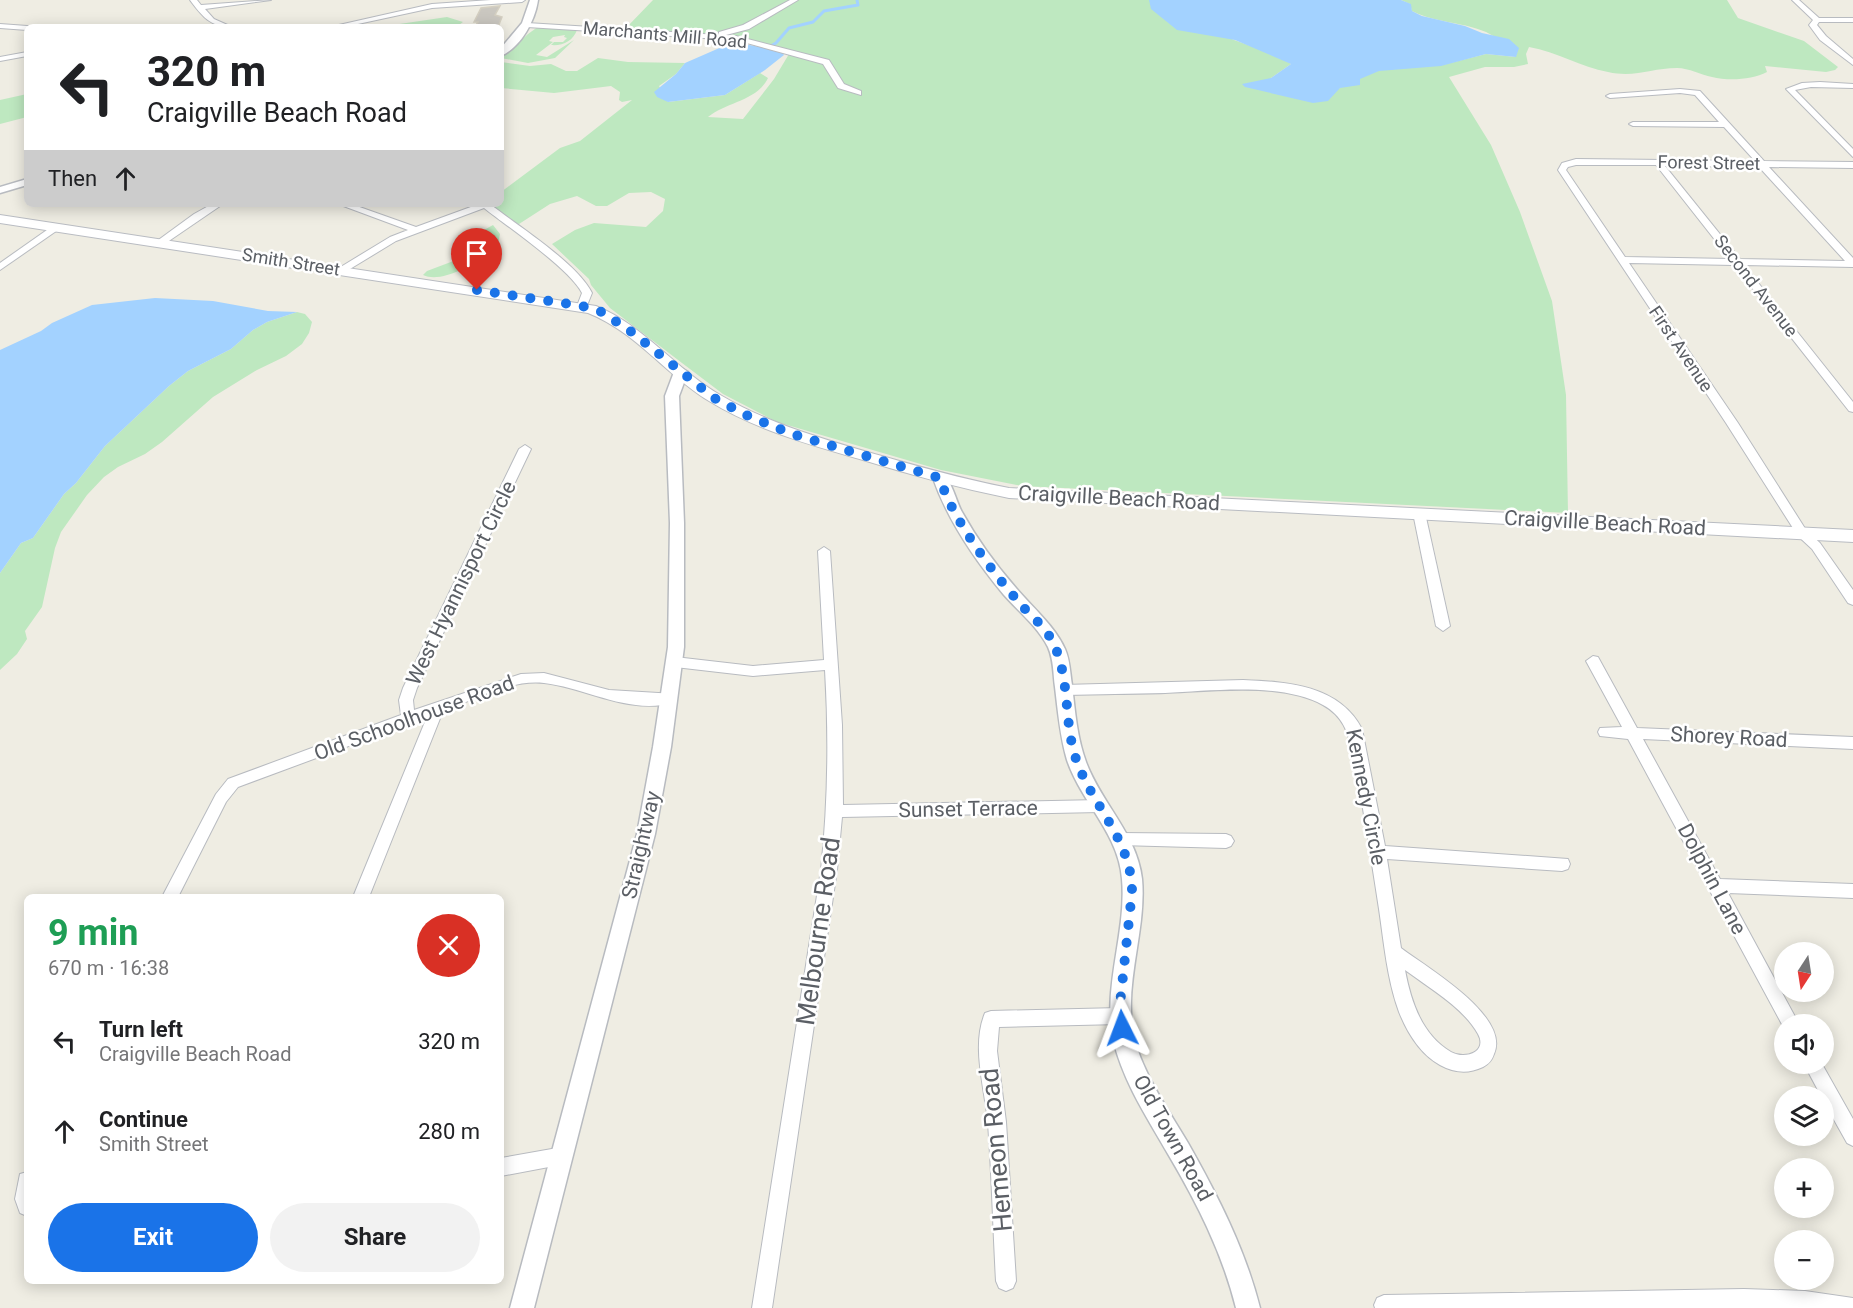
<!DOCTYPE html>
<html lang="en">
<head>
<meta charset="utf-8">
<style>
	body { margin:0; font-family:Roboto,sans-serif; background:#f2f2f2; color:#202124; height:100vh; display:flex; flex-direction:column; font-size:22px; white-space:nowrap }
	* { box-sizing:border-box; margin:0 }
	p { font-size:20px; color:#757577 }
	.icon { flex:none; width:33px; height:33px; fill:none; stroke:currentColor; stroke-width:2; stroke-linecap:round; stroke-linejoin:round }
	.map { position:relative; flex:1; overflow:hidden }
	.sheet { position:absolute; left:24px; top:894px; width:480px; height:390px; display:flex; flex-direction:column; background:#fff; border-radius:9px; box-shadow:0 3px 15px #0003 }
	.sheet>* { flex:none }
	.top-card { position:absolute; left:24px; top:24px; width:480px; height:183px; border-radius:9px; box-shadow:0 3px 15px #0003; background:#fff; color:#202124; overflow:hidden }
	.needle { width:39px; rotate:192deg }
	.fabs { position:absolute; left:1774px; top:942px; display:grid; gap:12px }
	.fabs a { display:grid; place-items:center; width:60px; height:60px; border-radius:50%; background:#fff; box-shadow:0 3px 15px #0003; font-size:30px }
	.pin { position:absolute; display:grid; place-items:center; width:51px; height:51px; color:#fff; margin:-62px -26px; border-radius:50% 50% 50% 0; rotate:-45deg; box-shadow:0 0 6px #0007 }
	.pin .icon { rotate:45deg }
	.me { position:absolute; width:66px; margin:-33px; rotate:357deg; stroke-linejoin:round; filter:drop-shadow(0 0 4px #0008) }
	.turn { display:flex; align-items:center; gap:21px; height:126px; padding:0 24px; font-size:27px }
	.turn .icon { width:78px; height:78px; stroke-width:2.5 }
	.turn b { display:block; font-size:42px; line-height:51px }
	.then { display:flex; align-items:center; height:57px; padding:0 24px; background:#0003; gap:12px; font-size:22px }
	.round { display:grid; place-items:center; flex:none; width:63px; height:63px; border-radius:32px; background:#f2f2f2 }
	.headline { display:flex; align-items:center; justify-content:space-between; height:102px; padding:0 24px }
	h1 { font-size:36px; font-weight:700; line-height:45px; color:#1e9e55 }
	.action { display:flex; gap:12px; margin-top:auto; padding:12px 24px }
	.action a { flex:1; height:69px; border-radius:36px; background:#1a73e8; color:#fff; font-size:24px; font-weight:700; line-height:69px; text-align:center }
	.action a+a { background:#f2f2f2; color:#202124 }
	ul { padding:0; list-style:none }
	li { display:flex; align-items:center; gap:18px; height:90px; padding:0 24px }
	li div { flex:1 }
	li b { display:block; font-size:22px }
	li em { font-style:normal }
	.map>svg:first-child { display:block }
	.green { fill:#bee8c0 }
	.water { fill:#a3d2ff }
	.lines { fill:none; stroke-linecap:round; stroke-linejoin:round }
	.stream { stroke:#a3d2ff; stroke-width:3 }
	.building { fill:#cac7c0; stroke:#d4cfc1; stroke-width:1.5 }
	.minor-casing { stroke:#b8bbc0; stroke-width:2 }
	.tertiary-casing { stroke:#b8bbc0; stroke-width:3 }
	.secondary-casing { stroke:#b9bcc2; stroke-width:2 }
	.minor { fill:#fff; fill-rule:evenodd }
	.tertiary { fill:#fff; fill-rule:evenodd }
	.secondary { fill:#fff; fill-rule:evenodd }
	.route { stroke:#1a73e8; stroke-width:10; stroke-dasharray:0 18 }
	.labels { text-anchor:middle; stroke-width:5; stroke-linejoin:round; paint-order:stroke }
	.far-street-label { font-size:18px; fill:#5b5f65; stroke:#fff }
	.street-label { font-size:21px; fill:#5b5f65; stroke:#fff }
	.near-street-label { font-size:26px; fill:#5b5f65; stroke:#fff }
</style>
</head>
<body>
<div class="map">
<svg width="1853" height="1308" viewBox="0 0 1853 1308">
	<rect width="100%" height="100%" fill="#efede3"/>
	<g class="green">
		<path d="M 653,0 L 1151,0 L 1234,40 L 1279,56 L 1291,64 L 1271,78 L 1338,89 L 1361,75 L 1390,68 L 1442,65 L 1486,54 L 1516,57 C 1509,50 1502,43 1495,37 C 1473,22 1437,24 1412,11 L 1410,4 L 1401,0 L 1727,0 L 1738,18 L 1804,41 L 1838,67 L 1835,70 L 1826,72 L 1765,66 L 1767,72 C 1752,80 1728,81 1712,77 C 1701,75 1689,68 1677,68 C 1652,68 1635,78 1608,72 C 1581,67 1557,52 1529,47 L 1526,54 L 1528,64 L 1514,67 L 1485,67 L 1449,77 L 1491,145 L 1520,212 L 1552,301 L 1566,395 L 1568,513 L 1022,486 L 941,470 L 777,422 L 723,394 L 682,363 L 610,308 L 591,285 L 589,279 L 552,244 L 575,230 L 594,223 L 646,227 L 663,211 L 665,199 L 651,192 L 629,193 L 607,206 L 596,206 L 577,196 L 550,204 L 519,224 L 508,221 L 491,204 L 501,204 L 501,192 L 560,148 L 580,141 L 632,100 L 622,102 L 619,100 L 620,92 L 611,86 L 554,93 L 501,88 L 501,62 L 530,66 L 551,64 L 566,71 L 577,71 L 598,58 L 628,62 L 685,63 L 676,74 L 659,86 L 668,102 L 725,95 L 760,73 L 768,78 C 757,101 726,102 708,117 L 743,119 L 774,79 L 789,54 L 739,40 L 701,34 L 626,28 Z"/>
		<polygon points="447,17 463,22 456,27 379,27"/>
		<path d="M 539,27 L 577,30 C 573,41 563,46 551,45 L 554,42 L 563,42 L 567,38 L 564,37 L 565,35 L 553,37 L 549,41 L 553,42 L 536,55 L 547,57 L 574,40 L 555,58 L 528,63 L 501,58 C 508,52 533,28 539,27 Z"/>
		<polygon points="27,94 27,117 0,124 0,100"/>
		<path d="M 493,225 L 500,234 L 498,246 C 482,259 444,285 423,275 L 427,271 L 472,254 L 484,230 Z"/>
		<polygon points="297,312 305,314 312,322 309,333 302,344 286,356 257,370 213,397 162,442 145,454 118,467 104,477 87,495 61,532 55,548 42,607 25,631 27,639 17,654 0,670 0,573 21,543 33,538 64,494 76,483 105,446 169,386 188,371 231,349 253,330 267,322"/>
	</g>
	<g class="water">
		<polygon points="1149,0 1401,0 1411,4 1412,11 1422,16 1465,26 1482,33 1509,39 1519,48 1516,57 1486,54 1441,66 1379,71 1360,79 1360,85 1340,88 1328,101 1313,103 1245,87 1242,84 1271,78 1291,64 1235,40 1177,30 1151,9"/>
		<polygon points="739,43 781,51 784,55 765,70 725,95 668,102 657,97 654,92 676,74 685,63 724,46"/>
		<polygon points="155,298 213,301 268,311 297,312 267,322 253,330 231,349 188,371 169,386 105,446 76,483 64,494 33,538 21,543 0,573 0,350 41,331 52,323 92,305"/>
	</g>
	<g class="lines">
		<polyline class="stream" points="767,48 776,43 789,28 813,22 824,11 858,5 857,0"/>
	</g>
	<polygon class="building" points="500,6 495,15 502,17 498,27 475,27 478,22 474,22 481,8"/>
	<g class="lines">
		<g class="minor-casing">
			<g id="minor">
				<path d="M 190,0 L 197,0 L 201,5 L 271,0 L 205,9 L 214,19 L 232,27 C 210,27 202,16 190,0 Z"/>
				<polygon points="491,0 525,0 522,2 432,8 344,27 330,27 432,4"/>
				<polygon points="790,0 798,0 749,29 726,35 736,36 829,60 844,84 861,91 861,95 838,88 823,64 736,40 527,27 523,25 527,23 719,35 719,32 743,25"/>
				<polygon points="1792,0 1799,0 1819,18 1853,18 1853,22 1819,22 1817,25 1826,36 1853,59 1853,65 1820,40 1809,25 1813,20"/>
				<polygon points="0,24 27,26 30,27 27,27 27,30 0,28"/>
				<polygon points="27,52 27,56 0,61 0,57"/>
				<polygon points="1820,82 1853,84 1853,88 1811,87 1795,90 1853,149 1853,157 1786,89 1802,83"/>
				<path d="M 1680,89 L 1700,91 L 1764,161 L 1853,162 L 1853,168 L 1769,167 L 1853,258 L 1853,267 L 1744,265 L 1853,402 L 1853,412 L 1849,411 L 1734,265 L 1629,263 L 1738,423 L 1806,530 L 1820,543 L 1853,590 L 1853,605 L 1848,603 L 1812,549 L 1798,536 L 1726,423 L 1558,170 L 1562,163 L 1576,159 L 1755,161 L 1724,127 L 1633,126 L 1629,124 L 1633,122 L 1719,122 L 1695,95 L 1680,93 L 1610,98 L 1606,96 L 1610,94 ZM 1576,165 L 1656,165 L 1730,259 L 1625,257 L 1566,170 L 1568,167 ZM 1665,166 L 1759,167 L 1845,261 L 1740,259 Z"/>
				<polygon points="212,204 223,204 163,245 157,245 157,241 194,214"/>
				<path d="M 338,204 L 351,204 L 416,227 L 479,204 L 490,204 C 518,226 577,263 592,293 L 586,308 L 578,308 L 577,306 L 582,293 C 570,269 508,227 484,208 L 396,241 L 345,272 L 339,272 L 339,268 L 390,237 L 408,230 Z"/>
				<polygon points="54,225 62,227 0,270 0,263"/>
				<path d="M 525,445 L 531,449 L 417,688 L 413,700 L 414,710 L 521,674 L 544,673 L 609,690 L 675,694 L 677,698 L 675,702 C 631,716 587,688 544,683 C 511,679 474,700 443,711 L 369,897 L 353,897 L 427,717 L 238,787 L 226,802 L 178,897 L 162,897 L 216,794 L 228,779 L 401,715 L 399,700 L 403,688 L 519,449 Z"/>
				<polygon points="1419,509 1425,513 1450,626 1443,631 1436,626 1413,513"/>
				<path d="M 824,547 L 830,551 L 842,725 L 843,805 L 1100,800 L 1105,802 L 1108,806 L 1105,810 L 1100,812 L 842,817 L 837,870 L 772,1308 L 752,1308 L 821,870 C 828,803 829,737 825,670 L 753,676 L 675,667 L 668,662 L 675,657 L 753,666 L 824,660 L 818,551 Z"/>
				<polygon points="1593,656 1598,657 1637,728 1853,737 1853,749 1643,739 1720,879 1853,884 1853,898 1728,893 1799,1024 1785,1024 1785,1030 1628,739 1600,736 1598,732 1600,728 1622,727 1586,661"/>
				<path d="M 1243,680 C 1288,682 1339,685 1362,729 L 1385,846 L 1568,859 L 1570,864 L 1568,869 L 1562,871 L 1387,859 L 1401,948 C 1426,967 1511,1016 1494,1054 C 1492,1060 1489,1064 1483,1067 C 1468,1074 1455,1073 1440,1065 C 1420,1054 1407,1032 1399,1012 C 1387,979 1384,943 1379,909 C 1371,857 1363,805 1353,753 C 1348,732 1343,716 1323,705 C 1281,682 1211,691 1165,693 C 1131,694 1098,694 1064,695 L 1059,694 L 1057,690 L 1059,686 L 1064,685 ZM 1405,970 C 1429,988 1463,1007 1478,1034 C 1488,1052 1465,1060 1451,1052 C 1422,1035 1411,1002 1405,970 Z"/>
				<polygon points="1120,833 1226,834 1231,836 1234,841 1231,846 1226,848 1120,845 1115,844 1112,839 1115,834"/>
				<path d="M 1120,1008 L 1126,1010 L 1129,1016 L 1126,1022 L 1120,1024 L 999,1027 L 997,1051 L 1006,1122 L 1016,1281 L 1013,1288 L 1006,1291 L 999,1288 L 996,1281 C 993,1229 992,1176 988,1123 C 985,1089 971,1046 985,1013 L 991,1011 Z"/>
				<polygon points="1804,1064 1822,1064 1853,1119 1853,1146 1847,1143 1824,1102 1824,1096 1821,1096"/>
				<polygon points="563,1147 570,1149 572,1156 570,1163 501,1176 501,1158"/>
				<polygon points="27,1172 27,1216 20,1213 15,1199 20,1174"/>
				<polygon points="1744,1289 1805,1291 1853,1298 1853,1308 1375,1308 1374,1305 1377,1298 1384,1295"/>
			</g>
		</g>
		<g class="tertiary-casing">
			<g id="tertiary">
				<path d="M 530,0 L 538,0 C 535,21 521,47 501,56 L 501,48 L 522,23 Z"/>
				<polygon points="27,179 27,185 0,193 0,187"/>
				<polygon points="681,368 688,372 679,396 684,523 684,647 671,747 655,834 534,1308 510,1308 637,834 653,747 668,647 670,523 665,396 674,372"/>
				<path d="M 940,473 C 951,476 956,502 962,512 C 977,539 995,564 1016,588 C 1032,607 1054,625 1065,649 C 1070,660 1070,673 1072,685 C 1075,711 1077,738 1086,762 C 1101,803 1137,834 1142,879 C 1147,934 1120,990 1136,1045 C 1147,1080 1169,1111 1188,1143 C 1218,1196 1245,1249 1260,1308 L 1236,1308 C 1222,1252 1197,1203 1168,1154 C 1148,1119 1124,1083 1114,1043 C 1101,988 1127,934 1122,879 C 1119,834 1081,802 1067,760 C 1060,736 1058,712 1055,687 C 1053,674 1054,660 1048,647 C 1038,627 1018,611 1004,595 C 975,560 948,521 933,478 Z"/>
			</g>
		</g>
		<g class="secondary-casing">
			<path id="secondary" d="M 0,215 L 596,306 C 645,326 676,370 722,396 C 768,423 820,438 871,453 C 917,466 962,479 1009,488 L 1853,530 L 1853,542 L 1009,498 C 960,488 911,475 863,460 C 811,445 756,430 709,401 C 666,375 636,332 588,313 L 0,223 Z"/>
		</g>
		<use href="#minor" class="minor"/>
		<use href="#tertiary" class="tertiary"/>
		<use href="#secondary" class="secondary"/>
	</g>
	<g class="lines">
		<path class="route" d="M 477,290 L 582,306 L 602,312 L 633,333 L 714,398 L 746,415 L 792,434 L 940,478 C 950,515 992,572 1018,601 C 1028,614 1043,624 1051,639 C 1071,674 1063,721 1076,759 C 1092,806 1132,840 1132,892 L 1120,1004 L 1122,1028"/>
	</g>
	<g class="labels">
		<g class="far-street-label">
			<text transform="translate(665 35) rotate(5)" y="6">Marchants Mill Road</text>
			<text transform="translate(1709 163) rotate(1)" y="6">Forest Street</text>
			<text transform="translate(291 262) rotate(9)" y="6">Smith Street</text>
			<text transform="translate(1756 286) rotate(52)" y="6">Second Avenue</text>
			<text transform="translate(1681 349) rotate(56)" y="6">First Avenue</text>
		</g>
		<g class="street-label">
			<text transform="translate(1119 498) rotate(3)" y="7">Craigville Beach Road</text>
			<text transform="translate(1605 523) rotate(3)" y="7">Craigville Beach Road</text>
			<text transform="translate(461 583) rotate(-64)" y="7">West Hyannisport Circle</text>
			<text transform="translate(414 718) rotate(-20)" y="7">Old Schoolhouse Road</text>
			<text transform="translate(1729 737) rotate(3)" y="7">Shorey Road</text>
			<text transform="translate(1366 797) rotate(79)" y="7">Kennedy Circle</text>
			<text transform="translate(968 809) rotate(-1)" y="7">Sunset Terrace</text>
			<text transform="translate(641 845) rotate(-77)" y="7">Straightway</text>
			<text transform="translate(1712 879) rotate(62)" y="7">Dolphin Lane</text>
			<text transform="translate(1173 1138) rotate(61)" y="7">Old Town Road</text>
		</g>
		<g class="near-street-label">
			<text transform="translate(818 931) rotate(-82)" y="9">Melbourne Road</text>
			<text transform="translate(996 1150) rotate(-95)" y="9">Hemeon Road</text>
		</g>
	</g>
</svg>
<div class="fabs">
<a><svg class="needle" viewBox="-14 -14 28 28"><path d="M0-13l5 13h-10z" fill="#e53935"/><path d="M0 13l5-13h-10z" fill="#757577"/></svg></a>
<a><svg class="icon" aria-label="sound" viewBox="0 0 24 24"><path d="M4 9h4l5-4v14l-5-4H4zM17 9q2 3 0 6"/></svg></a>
<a><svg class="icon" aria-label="layers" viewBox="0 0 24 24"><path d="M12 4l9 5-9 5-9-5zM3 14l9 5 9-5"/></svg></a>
<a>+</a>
<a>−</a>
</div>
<div class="pin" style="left:477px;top:290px;background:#d93025"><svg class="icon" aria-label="arrive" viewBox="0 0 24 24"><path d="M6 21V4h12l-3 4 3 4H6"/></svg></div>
<svg class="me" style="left:1122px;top:1028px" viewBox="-20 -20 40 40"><path d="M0-17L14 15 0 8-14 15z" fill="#1a73e8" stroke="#fff" stroke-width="4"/></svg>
<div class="top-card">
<div class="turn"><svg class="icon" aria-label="left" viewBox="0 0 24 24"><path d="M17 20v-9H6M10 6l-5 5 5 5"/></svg><div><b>320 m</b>Craigville Beach Road</div></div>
<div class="then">Then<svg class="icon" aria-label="ahead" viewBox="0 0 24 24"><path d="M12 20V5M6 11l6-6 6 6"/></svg></div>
</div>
<section class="sheet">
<div class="headline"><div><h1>9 min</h1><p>670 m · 16:38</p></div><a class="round" style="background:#d93025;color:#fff"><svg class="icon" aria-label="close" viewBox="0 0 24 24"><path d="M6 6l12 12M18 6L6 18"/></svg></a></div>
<ul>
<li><svg class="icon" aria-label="left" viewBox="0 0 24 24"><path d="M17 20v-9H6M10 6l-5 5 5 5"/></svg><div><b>Turn left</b><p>Craigville Beach Road</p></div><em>320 m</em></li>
<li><svg class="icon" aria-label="ahead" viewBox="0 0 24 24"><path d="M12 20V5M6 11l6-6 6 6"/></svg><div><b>Continue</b><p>Smith Street</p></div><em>280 m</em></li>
</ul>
<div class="action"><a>Exit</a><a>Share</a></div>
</section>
</div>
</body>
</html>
